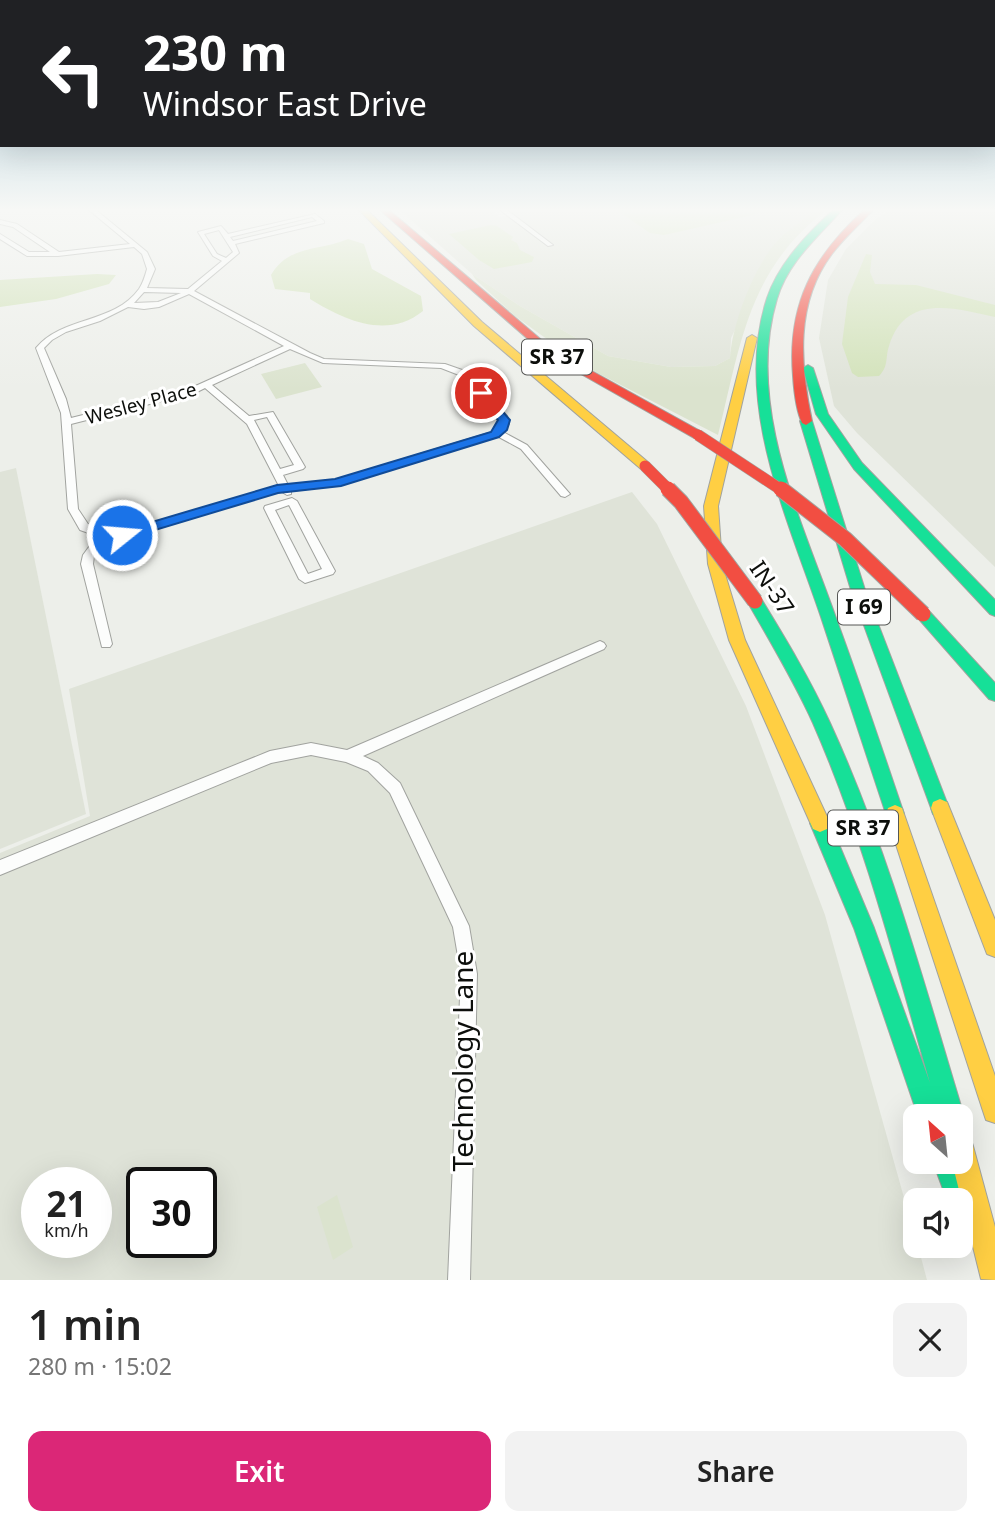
<!DOCTYPE html>
<html lang="en">
<head>
<meta charset="utf-8">
<style>
	body { margin:0; font-family:"Noto Sans",sans-serif; background:#f2f2f2; color:#222; height:100vh; display:flex; flex-direction:column; font-size:26px; white-space:nowrap }
	* { box-sizing:border-box; margin:0 }
	p { font-size:23px; color:#767676 }
	.icon { flex:none; width:38px; height:38px; fill:none; stroke:currentColor; stroke-width:2; stroke-linecap:round; stroke-linejoin:round }
	.map { position:relative; height:1280px; overflow:hidden }
	.sheet { display:flex; flex-direction:column; background:#fff; flex:1 }
	.sheet>* { flex:none }
	.guide { position:absolute; left:0px; top:0px; width:996px; height:147px; box-shadow:0 7px 28px #0002; background:#202124; color:#fff; overflow:hidden }
	.needle { width:46px; rotate:333deg }
	.tools { position:absolute; left:903px; top:1104px; display:grid; gap:14px }
	.tools a { display:grid; place-items:center; width:70px; height:70px; border-radius:14px; background:#fff; box-shadow:0 7px 28px #0002; font-size:35px }
	.speed { position:absolute; left:21px; top:1167px; display:flex; gap:14px; font-size:35px; font-weight:700; text-align:center }
	.speed>* { display:grid; place-content:center; width:91px; height:91px; border-radius:50%; background:#fff; box-shadow:0 7px 28px #0002; line-height:1 }
	.speed small { font-size:18px; font-weight:400 }
	.speed .limit { border:4px solid #111; border-radius:10px; background:#fff; color:#111 }
	.pin { position:absolute; display:grid; place-items:center; width:60px; height:60px; color:#fff; margin:-30px; border:4px solid #fff; border-radius:50%; box-shadow:0 2px 7px #0007 }
	.me { position:absolute; width:77px; margin:-38px; rotate:73deg; stroke-linejoin:round; filter:drop-shadow(0 0 5px #0008) }
	.turn { display:flex; align-items:center; gap:24px; height:147px; padding:0 28px; font-size:32px }
	.turn .icon { width:91px; height:91px; stroke-width:2.5 }
	.turn b { display:block; font-size:49px; line-height:60px }
	.round { display:grid; place-items:center; flex:none; width:74px; height:74px; border-radius:14px; background:#f2f2f2 }
	.overview { display:flex; align-items:center; justify-content:space-between; height:119px; padding:0 28px }
	h1 { font-size:42px; font-weight:600; line-height:52px }
	.cta { display:flex; gap:14px; margin-top:auto; padding:14px 28px }
	.cta a { flex:1; height:80px; border-radius:14px; background:#db2777; color:#fff; font-size:28px; font-weight:600; line-height:80px; text-align:center }
	.cta a+a { background:#f2f2f2; color:#222 }
	.map>svg:first-child { display:block }
	.built { fill:#dfe3d8; fill-rule:evenodd }
	.green { fill:#dbe3ce }
	.water { fill:#d2e2b9 }
	.lines { fill:none; stroke-linecap:round; stroke-linejoin:round }
	.street-casing { stroke:#a1a39f; stroke-width:2 }
	.fast-casing { stroke:#a1a39f; stroke-width:2 }
	.slow-casing { stroke:#a1a39f; stroke-width:2 }
	.jam-casing { stroke:#a1a39f; stroke-width:2 }
	.street { fill:#fcfdfc; fill-rule:evenodd }
	.fast { fill:#16e098; fill-rule:evenodd }
	.slow { fill:#ffcf43; fill-rule:evenodd }
	.jam { fill:#f24e42; fill-rule:evenodd }
	.jam-bridge-far1-casing { stroke:#a1a39f; stroke-width:12; stroke-linecap:butt }
	.jam-bridge-casing { stroke:#a1a39f; stroke-width:17; stroke-linecap:butt }
	.jam-bridge-far1 { stroke:#f24e42; stroke-width:11 }
	.jam-bridge { stroke:#f24e42; stroke-width:15 }
	.route { fill:#1a73e8; stroke:#114b97; stroke-width:2 }
	.labels { text-anchor:middle; stroke-width:6; stroke-linejoin:round; paint-order:stroke }
	.far-street-label { font-size:19px; fill:#0d0f0c; stroke:#fff }
	.shield { fill:#fff; stroke:#565755; stroke-width:2 }
	.shield-label { font-size:21px; font-weight:bold; fill:#0d0f0c }
	.street-label { font-size:23px; fill:#0d0f0c; stroke:#fff }
	.near-street-label { font-size:28px; fill:#0d0f0c; stroke:#fff }
</style>
</head>
<body>
<div class="map">
<svg width="995" height="1280" viewBox="0 0 995 1280">
	<rect width="100%" height="100%" fill="#edefea"/>
	<g class="built">
		<polygon points="400,210 490,210 499,217 514,214 510,210 817,210 780,238 731,338 730,358 715,366 671,367 608,356 520,306 472,274"/>
		<polygon points="891,210 995,210 995,567 857,433 834,406 819,338 828,280 846,249 876,219"/>
		<polygon points="16,468 86,814 0,849 0,472"/>
		<path d="M 632,492 L 657,524 L 746,706 L 825,915 L 915,1237 L 915,1246 L 918,1246 L 927,1280 L 0,1280 L 0,853 L 90,816 L 69,689 ZM 37,1183 L 96,1183 L 96,1242 L 37,1242 ZM 142,1183 L 201,1183 L 201,1242 L 142,1242 Z"/>
	</g>
	<g class="green">
		<path d="M 817,210 L 827,210 C 748,268 740,347 718,435 L 584,366 L 515,316 L 476,280 L 472,274 L 520,306 L 608,356 L 671,367 L 715,366 L 730,358 C 732,323 756,261 781,237 C 792,227 805,219 817,210 Z"/>
		<polygon points="305,363 322,387 276,399 261,374"/>
		<polygon points="337,1195 353,1247 333,1260 317,1207"/>
	</g>
	<g class="water">
		<polygon points="617,210 763,210 753,215 664,235 650,233"/>
		<polygon points="491,225 497,226 513,237 511,240 517,243 520,250 534,257 532,262 494,269 479,260 449,234"/>
		<path d="M 348,239 L 364,244 L 372,269 L 421,296 L 423,311 C 387,340 344,320 310,299 L 310,293 L 275,289 L 271,275 C 288,245 320,251 348,239 Z"/>
		<path d="M 866,254 L 872,255 L 870,272 L 875,284 L 916,285 L 995,305 L 995,317 C 954,308 905,293 889,346 C 885,358 889,366 879,376 L 858,377 L 852,373 L 842,344 L 848,297 Z"/>
		<polygon points="97,274 116,275 109,284 56,299 0,307 0,280"/>
	</g>
	<g class="lines">
		<g class="street-casing">
			<g id="street">
				<path d="M 89,210 L 96,210 L 147,252 L 155,269 L 147,288 L 188,289 L 222,261 L 213,256 L 198,232 L 221,226 L 228,234 L 315,214 L 324,221 L 324,223 L 235,244 L 239,253 L 194,291 L 310,353 L 324,359 L 445,364 L 465,371 L 507,416 L 509,424 L 503,432 L 527,445 L 570,494 L 565,497 L 561,496 L 521,449 L 497,436 L 340,485 L 291,491 L 291,494 L 287,495 L 282,492 L 278,492 L 123,539 L 107,539 L 94,556 L 93,564 L 112,644 L 110,647 L 102,647 L 81,564 L 83,555 L 97,536 L 80,530 L 68,509 L 61,413 L 36,348 C 62,316 114,324 139,289 C 143,283 145,276 147,269 L 142,254 L 134,247 L 58,256 L 27,256 L 0,239 L 0,234 L 29,252 L 50,252 L 13,227 L 0,224 L 0,220 L 17,224 L 59,252 L 130,244 ZM 312,217 L 317,221 L 233,241 L 230,237 ZM 219,230 L 233,252 L 226,258 L 217,254 L 204,234 ZM 144,292 L 181,293 L 158,302 L 134,303 ZM 189,294 L 284,346 L 191,388 L 71,418 L 66,399 L 44,348 L 52,340 L 66,332 L 100,321 L 128,307 L 144,309 L 159,307 ZM 290,349 L 323,363 L 441,368 L 459,375 L 498,417 L 499,424 L 495,431 L 335,480 L 288,485 L 283,475 L 303,469 L 305,467 L 273,412 L 249,416 L 212,385 ZM 205,388 L 247,424 L 279,486 L 123,531 L 105,531 L 88,524 L 78,509 L 71,424 L 197,392 ZM 267,417 L 294,465 L 280,469 L 254,420 Z"/>
				<polygon points="500,210 507,210 553,245 548,246"/>
				<path d="M 292,498 L 297,501 L 335,571 L 333,574 L 305,583 L 299,579 L 264,508 L 265,506 ZM 289,505 L 322,569 L 308,574 L 275,510 Z"/>
				<polygon points="600,641 604,643 606,646 604,649 363,756 378,763 400,783 469,926 477,974 470,1280 448,1280 461,974 453,927 390,793 368,771 346,762 311,755 271,763 0,875 0,860 270,751 311,743 347,750"/>
			</g>
		</g>
		<g class="fast-casing">
			<g id="fast">
				<path d="M 833,210 L 842,210 C 817,238 788,262 777,299 C 745,405 801,519 836,618 C 860,683 882,749 904,814 L 902,820 L 895,823 L 888,820 L 886,814 C 864,748 843,683 821,617 C 788,519 733,403 767,298 C 779,263 807,234 833,210 Z"/>
				<polygon points="808,365 813,368 828,414 862,463 995,600 995,616 990,614 854,469 816,414 803,368"/>
				<polygon points="806,417 812,421 865,590 949,808 947,814 940,817 933,814 931,808 851,590 800,421"/>
				<path d="M 755,595 L 760,597 C 785,638 810,679 830,723 C 888,849 924,984 964,1116 L 961,1124 L 961,1116 L 918,1116 L 854,928 L 810,823 L 813,817 L 820,814 L 827,817 L 830,823 L 874,928 L 930,1083 C 895,961 864,839 813,723 C 794,681 770,641 747,601 Z"/>
				<polygon points="923,608 928,610 995,683 995,701 989,699 918,618 915,614 918,610"/>
				<polygon points="933,1162 959,1162 973,1200 969,1209 961,1213 961,1200 947,1200"/>
			</g>
		</g>
		<g class="slow-casing">
			<g id="slow">
				<polygon points="359,210 367,210 482,322 649,463 649,469 641,469 474,326"/>
				<polygon points="752,335 757,338 718,506 722,564 745,640 830,823 827,829 820,832 813,829 729,640 708,564 704,506 747,338"/>
				<polygon points="940,799 947,802 995,920 995,957 987,954 931,808 933,802"/>
				<polygon points="895,805 902,808 904,814 995,1076 995,1123 986,1120 983,1111 886,814 888,808"/>
				<polygon points="961,1134 970,1137 973,1146 995,1227 995,1280 981,1279 952,1162 961,1162"/>
			</g>
		</g>
		<g class="jam-casing">
			<g id="jam">
				<polygon points="380,210 389,210 552,349 702,432 702,438 694,438 544,353"/>
				<path d="M 864,210 L 873,210 C 859,225 844,238 832,254 C 795,303 800,364 812,421 L 806,425 L 802,423 C 796,410 794,391 793,376 C 787,304 813,257 864,210 Z"/>
			</g>
		</g>
		<use href="#street" class="street"/>
		<use href="#fast" class="fast"/>
		<use href="#slow" class="slow"/>
		<use href="#jam" class="jam"/>
		<g class="jam-bridge-far1-casing">
			<g id="jam-bridge-far1">
				<polyline points="698,435 783,491"/>
				<polyline points="645,466 670,491"/>
			</g>
		</g>
		<g class="jam-bridge-casing">
			<g id="jam-bridge">
				<polyline points="668,489 681,502 755,601"/>
				<polyline points="781,489 845,539 923,614"/>
			</g>
		</g>
		<use href="#jam-bridge-far1" class="jam-bridge-far1"/>
		<use href="#jam-bridge" class="jam-bridge"/>
	</g>
	<linearGradient id="sky" x2="0" y2="1"><stop stop-color="#9fc6d5"/><stop offset="0.54" stop-color="#f7f8f6"/><stop offset="1" stop-color="#f7f8f6" stop-opacity="0"/></linearGradient>
	<rect width="995" height="389" fill="url(#sky)"/>
	<polygon class="route" points="477,391 485,391 510,420 507,430 499,437 341,486 278,493 122,540 116,535 118,532 277,485 335,479 491,432 498,420 477,395"/>
	<g class="labels">
		<g class="far-street-label">
			<text transform="translate(141 403) rotate(-15)" y="7">Wesley Place</text>
		</g>
		<g class="shield">
			<rect x="522" y="339.5" width="70" height="35" rx="5"/>
			<rect x="838" y="589.5" width="52" height="35" rx="5"/>
			<rect x="828" y="810.5" width="70" height="35" rx="5"/>
		</g>
		<g class="shield-label">
			<text x="557" y="364">SR 37</text>
			<text x="864" y="614">I 69</text>
			<text x="863" y="835">SR 37</text>
		</g>
		<g class="street-label">
			<text transform="translate(772 588) rotate(56)" y="8">IN-37</text>
		</g>
		<g class="near-street-label">
			<text transform="translate(463 1061) rotate(-90)" y="10">Technology Lane</text>
		</g>
	</g>
</svg>
<div class="tools">
<a><svg class="needle" viewBox="-14 -14 28 28"><path d="M0-13l5 13h-10z" fill="#e53935"/><path d="M0 13l5-13h-10z" fill="#767676"/></svg></a>
<a><svg class="icon" aria-label="sound" viewBox="0 0 24 24"><path d="M4 9h4l5-4v14l-5-4H4zM17 9q2 3 0 6"/></svg></a>
</div>
<div class="speed"><div>21<small>km/h</small></div><div class="limit">30</div></div>
<div class="pin" style="left:481px;top:393px;background:#d93025"><svg class="icon" aria-label="arrive" viewBox="0 0 24 24"><path d="M6 21V4h12l-3 4 3 4H6"/></svg></div>
<svg class="me" style="left:122px;top:535px" viewBox="-20 -20 40 40"><circle r="17" fill="#1a73e8" stroke="#fff" stroke-width="3"/><path d="M0-11L8 9 0 5-8 9z" fill="#fff"/></svg>
<div class="guide">
<div class="turn"><svg class="icon" aria-label="left" viewBox="0 0 24 24"><path d="M17 20v-9H6M10 6l-5 5 5 5"/></svg><div><b>230 m</b>Windsor East Drive</div></div>
</div>
</div>
<section class="sheet">
<div class="overview"><div><h1>1 min</h1><p>280 m · 15:02</p></div><a class="round"><svg class="icon" aria-label="close" viewBox="0 0 24 24"><path d="M6 6l12 12M18 6L6 18"/></svg></a></div>
<div class="cta"><a>Exit</a><a>Share</a></div>
</section>
</body>
</html>
